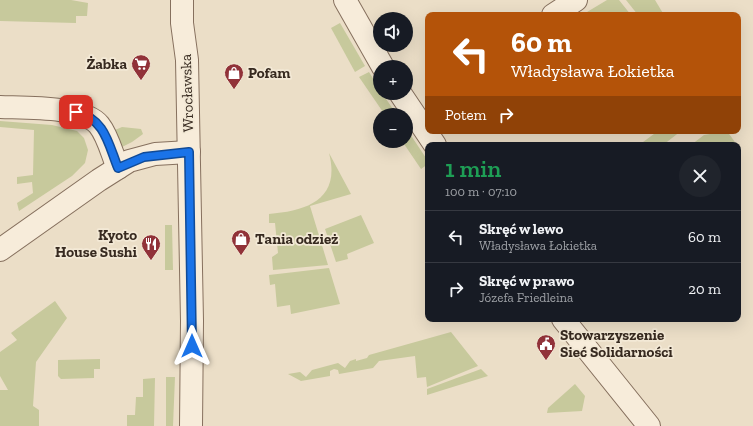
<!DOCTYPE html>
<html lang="pl">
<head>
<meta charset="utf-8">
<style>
	body { margin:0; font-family:"Zilla Slab",serif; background:#20242c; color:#f1f3f6; height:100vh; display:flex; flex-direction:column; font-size:15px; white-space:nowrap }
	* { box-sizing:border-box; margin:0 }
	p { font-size:13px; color:#9ea1a6 }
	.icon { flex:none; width:22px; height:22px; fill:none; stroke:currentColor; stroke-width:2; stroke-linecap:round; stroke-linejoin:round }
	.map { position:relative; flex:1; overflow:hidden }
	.drawer { position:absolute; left:425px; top:142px; width:316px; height:180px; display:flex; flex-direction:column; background:#171b24; border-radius:8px; box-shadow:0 4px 16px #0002 }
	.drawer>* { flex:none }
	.banner { position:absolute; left:425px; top:12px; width:316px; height:122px; border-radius:8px; box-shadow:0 4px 16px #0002; background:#b45309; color:#fff; overflow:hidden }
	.controls { position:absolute; left:373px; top:12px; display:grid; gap:8px }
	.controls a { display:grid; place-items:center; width:40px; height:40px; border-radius:50%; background:#171b24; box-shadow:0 4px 16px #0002; font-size:20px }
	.pin { position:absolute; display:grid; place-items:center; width:34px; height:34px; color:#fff; margin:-17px; border-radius:8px; box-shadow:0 2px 6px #0006 }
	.me { position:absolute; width:44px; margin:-22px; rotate:0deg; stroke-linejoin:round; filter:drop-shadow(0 0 3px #0008) }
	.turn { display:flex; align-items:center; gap:14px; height:84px; padding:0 20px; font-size:18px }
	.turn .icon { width:52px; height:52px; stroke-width:2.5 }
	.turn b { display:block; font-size:28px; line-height:34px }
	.then { display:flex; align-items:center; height:38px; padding:0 20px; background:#0003; gap:8px; font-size:15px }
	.round { display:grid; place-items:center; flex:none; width:42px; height:42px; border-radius:21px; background:#20242c }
	.head { display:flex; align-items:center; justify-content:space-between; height:68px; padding:0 20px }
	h1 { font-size:24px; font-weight:600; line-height:30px; color:#1e9e55 }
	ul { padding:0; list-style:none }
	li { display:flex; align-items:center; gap:12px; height:52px; padding:0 20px; border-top:1px solid #363941 }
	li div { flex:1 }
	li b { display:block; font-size:15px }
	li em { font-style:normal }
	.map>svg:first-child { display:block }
	.green { fill:#c7c99c }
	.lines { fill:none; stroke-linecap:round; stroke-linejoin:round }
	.minor-casing { stroke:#86705e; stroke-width:24 }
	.minor { stroke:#f7ecda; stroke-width:22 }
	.route-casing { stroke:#114b97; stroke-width:10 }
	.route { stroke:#1a73e8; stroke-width:7 }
	.labels { text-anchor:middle; stroke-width:3.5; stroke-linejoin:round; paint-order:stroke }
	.poi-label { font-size:15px; font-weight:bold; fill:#372a20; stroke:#f3e9d6; text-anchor:start }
	.street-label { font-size:15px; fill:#372a20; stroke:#f3e9d6 }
</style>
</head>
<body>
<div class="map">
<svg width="753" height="426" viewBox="0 0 753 426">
	<rect width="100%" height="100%" fill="#ebdec7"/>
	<g class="green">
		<polygon points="0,0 71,0 88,3 87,16 76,16 76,23 0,21"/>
		<polygon points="607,0 619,0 631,15 600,15 598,13 595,15 582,15"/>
		<polygon points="626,0 655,0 664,15 638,15"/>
		<polygon points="340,23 365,66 355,72 331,28"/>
		<polygon points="369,72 380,90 380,93 382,93 397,115 385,115 359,77"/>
		<polygon points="0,121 52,125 77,131 84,138 88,150 85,163 72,176 19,211 17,203 33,193 32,182 17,184 17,177 33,175 34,130 0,127"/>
		<polygon points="122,127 141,129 143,134 132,142 122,147 119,145 115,130"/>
		<polygon points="406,128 428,161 428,164 421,169 402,141 406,141"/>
		<polygon points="658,131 681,131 663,145 639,145"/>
		<polygon points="727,131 737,145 691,145 704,135"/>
		<path d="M 329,153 L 351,194 L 310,206 L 328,265 L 273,270 L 272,257 L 278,253 L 275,223 L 269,223 L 269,214 C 308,211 341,199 329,153 Z"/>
		<polygon points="361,215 374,243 347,254 348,259 336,262 325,229"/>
		<polygon points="165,225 172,225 173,270 165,270"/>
		<polygon points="329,268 340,304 291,314 290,305 277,307 275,284 270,285 269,275"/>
		<polygon points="55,301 67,318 36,362 33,406 39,410 39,426 0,426 0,390 8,390 0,376 0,352 17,340 11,333"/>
		<polygon points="451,332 478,366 427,387 426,377 417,378 415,356 379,361 373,368 339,374 338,370 334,369 330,371 330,376 301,381 288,374 300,372 306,377 312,370 338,363 345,368 350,361 356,359 356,361 367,358 369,355"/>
		<polygon points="100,359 100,369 94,369 94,378 61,379 58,376 58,360"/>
		<polygon points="481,369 488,376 427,395 427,389"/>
		<polygon points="166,377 175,377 173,426 166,426"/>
		<polygon points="155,378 154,426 127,426 127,415 135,415 136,397 143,397 143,379"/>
		<polygon points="575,384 585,396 582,411 547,413 548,408"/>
	</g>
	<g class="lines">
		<g class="minor-casing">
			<g id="minor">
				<polyline points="182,0 182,23 187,60 192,321 191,426"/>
				<polyline points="345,0 383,67"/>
				<polyline points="553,15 576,0"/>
				<polyline points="400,93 435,145"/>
				<path d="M 0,107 C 24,108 84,106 99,125 C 108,136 112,154 118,168"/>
				<polyline points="0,250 99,180 129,161 155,154 189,152"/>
				<polyline points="563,319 649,426"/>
			</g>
		</g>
		<use href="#minor" class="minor"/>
	</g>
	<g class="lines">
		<g class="route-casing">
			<path id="route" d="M 76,112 C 105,119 108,143 118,168 L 144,157 L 189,152 L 192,346"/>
		</g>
		<use href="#route" class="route"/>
	</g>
	<defs>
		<g id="supermarket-pin" transform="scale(1)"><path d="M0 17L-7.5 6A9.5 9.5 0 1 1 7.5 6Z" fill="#913239" stroke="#f3e9d6"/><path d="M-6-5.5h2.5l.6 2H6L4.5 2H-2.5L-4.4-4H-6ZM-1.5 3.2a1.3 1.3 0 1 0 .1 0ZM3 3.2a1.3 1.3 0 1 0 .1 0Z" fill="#fff"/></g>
		<g id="shop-pin" transform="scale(1)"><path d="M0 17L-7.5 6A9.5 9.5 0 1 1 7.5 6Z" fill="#913239" stroke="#f3e9d6"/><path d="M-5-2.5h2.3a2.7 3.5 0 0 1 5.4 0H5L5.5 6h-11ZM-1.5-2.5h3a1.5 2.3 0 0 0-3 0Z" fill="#fff"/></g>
		<g id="restaurant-pin" transform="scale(1)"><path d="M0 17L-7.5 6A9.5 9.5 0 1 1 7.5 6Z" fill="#913239" stroke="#f3e9d6"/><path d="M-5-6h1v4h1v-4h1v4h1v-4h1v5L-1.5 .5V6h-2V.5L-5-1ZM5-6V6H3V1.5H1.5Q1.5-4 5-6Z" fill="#fff"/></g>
		<g id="civic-pin" transform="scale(1)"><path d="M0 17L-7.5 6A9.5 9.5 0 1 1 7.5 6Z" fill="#913239" stroke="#f3e9d6"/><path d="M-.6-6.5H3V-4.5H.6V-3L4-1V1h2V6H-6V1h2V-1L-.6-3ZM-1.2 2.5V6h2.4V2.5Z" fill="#fff"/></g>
	</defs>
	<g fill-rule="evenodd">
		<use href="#supermarket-pin" x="141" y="64"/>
		<use href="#shop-pin" x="234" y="73"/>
		<use href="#shop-pin" x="241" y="239"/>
		<use href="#restaurant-pin" x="151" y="244"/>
		<use href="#civic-pin" x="546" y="344"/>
	</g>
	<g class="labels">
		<g class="poi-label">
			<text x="127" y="69" text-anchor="end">Żabka</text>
			<text x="248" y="78">Pofam</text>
			<text x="137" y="240" text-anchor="end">Kyoto<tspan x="137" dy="17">House Sushi</tspan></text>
			<text x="255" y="244">Tania odzież</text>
			<text x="560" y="340">Stowarzyszenie<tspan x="560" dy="17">Sieć Solidarności</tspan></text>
		</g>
		<g class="street-label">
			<text transform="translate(187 93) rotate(-92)" y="5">Wrocławska</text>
		</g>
	</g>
</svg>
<div class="controls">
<a><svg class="icon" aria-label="sound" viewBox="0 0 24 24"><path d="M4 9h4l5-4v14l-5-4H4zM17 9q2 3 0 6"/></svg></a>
<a>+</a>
<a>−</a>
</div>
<div class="pin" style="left:76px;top:112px;background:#d93025"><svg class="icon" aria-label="arrive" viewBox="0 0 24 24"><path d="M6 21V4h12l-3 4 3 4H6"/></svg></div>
<svg class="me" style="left:192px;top:346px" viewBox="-20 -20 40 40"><path d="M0-17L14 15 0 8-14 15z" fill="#1a73e8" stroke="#fff" stroke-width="4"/></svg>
<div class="banner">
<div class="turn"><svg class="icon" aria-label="left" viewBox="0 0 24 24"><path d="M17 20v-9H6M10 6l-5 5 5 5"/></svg><div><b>60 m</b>Władysława Łokietka</div></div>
<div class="then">Potem<svg class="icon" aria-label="right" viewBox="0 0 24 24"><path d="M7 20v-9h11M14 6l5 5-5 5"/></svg></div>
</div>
<section class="drawer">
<div class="head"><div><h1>1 min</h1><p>100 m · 07:10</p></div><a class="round"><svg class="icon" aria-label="close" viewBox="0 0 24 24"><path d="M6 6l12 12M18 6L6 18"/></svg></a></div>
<ul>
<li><svg class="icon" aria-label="left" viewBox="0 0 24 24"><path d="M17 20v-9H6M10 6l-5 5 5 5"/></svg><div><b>Skręć w lewo</b><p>Władysława Łokietka</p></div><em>60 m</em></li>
<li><svg class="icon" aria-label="right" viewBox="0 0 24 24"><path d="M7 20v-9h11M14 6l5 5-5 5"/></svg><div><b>Skręć w prawo</b><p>Józefa Friedleina</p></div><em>20 m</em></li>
</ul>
</section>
</div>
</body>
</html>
